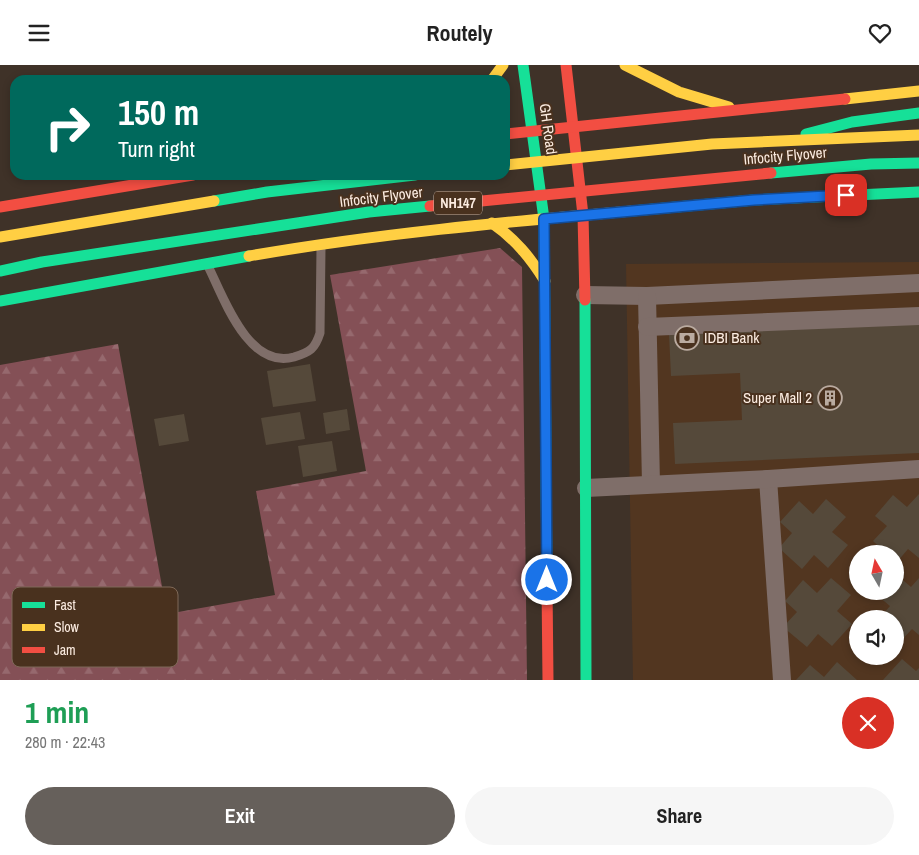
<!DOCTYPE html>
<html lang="en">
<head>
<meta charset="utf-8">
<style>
	body { margin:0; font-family:"Archivo Narrow",sans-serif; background:#f6f6f6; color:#222; height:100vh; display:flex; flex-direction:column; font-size:19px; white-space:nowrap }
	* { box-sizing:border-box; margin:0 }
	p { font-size:16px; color:#767676 }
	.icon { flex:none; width:28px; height:28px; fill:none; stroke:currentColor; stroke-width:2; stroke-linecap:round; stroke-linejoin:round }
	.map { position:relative; height:615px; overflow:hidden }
	.panel { display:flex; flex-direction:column; background:#fff; flex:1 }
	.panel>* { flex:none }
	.guide { position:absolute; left:10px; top:10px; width:500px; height:105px; border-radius:15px; box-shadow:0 2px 8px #0003; background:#00695c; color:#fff; overflow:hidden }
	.needle { width:32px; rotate:351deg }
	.tools { position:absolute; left:849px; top:480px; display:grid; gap:10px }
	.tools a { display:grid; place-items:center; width:55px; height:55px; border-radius:50%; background:#fff; box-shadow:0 2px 8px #0003; font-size:25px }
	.pin { position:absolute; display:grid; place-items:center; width:42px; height:42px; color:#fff; margin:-21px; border-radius:10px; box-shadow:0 2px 8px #0006 }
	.me { position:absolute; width:55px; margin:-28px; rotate:0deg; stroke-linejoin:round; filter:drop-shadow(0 0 4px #0008) }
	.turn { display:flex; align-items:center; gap:18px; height:105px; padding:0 25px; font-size:22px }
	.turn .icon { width:65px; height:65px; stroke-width:2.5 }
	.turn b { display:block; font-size:35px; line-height:42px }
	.round { display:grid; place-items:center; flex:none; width:52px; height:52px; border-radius:26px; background:#f6f6f6 }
	.overview { display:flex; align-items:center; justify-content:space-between; height:85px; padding:0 25px }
	h1 { font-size:30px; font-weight:700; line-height:38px; color:#1e9e55 }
	.button { display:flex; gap:10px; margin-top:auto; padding:10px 25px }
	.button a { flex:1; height:58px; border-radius:30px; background:#66605b; color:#fff; font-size:20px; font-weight:700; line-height:58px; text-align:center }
	.button a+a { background:#f6f6f6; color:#222 }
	header { display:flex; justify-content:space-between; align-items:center; height:65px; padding:0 25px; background:#fff; font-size:22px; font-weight:700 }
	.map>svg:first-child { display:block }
	.built { fill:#523620; fill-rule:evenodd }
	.forest { fill:url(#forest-firs) }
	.building { fill:#55493a }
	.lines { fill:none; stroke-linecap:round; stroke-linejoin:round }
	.lane { stroke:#7f6e69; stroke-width:9 }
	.street { stroke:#7f6e69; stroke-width:18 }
	.fast { stroke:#16e098; stroke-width:11 }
	.slow { stroke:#ffcf43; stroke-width:11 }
	.jam { stroke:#f24e42; stroke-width:11 }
	.fast-bridge { stroke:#16e098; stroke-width:11 }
	.slow-bridge { stroke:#ffcf43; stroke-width:11 }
	.jam-bridge { stroke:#f24e42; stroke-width:11 }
	.route-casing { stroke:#114b97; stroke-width:12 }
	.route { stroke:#1a73e8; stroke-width:9 }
	.labels { text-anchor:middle; stroke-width:4; stroke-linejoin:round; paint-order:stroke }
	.shield { fill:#49311e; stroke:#c6b4a6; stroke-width:1 }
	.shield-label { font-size:14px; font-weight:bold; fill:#fcece1 }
	.street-label { font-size:15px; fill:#fcece1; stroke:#49311e }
	.poi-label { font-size:15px; fill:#fcece1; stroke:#49311e; text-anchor:start }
	.key { fill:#49311e; stroke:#7f6958; stroke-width:1 }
	.key-label { font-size:14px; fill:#fcece1 }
</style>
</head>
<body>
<header><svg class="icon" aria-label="menu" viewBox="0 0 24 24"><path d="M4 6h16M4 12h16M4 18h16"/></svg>Routely<svg class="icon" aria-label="heart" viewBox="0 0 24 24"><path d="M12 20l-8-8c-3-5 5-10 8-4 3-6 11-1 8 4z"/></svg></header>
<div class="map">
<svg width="919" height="615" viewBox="0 0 919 615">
	<defs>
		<pattern id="forest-firs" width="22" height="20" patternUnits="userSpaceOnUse" patternTransform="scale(1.25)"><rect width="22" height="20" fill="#845056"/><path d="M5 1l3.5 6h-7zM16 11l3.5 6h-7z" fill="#96696e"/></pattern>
	</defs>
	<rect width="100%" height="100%" fill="#3f3228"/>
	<path class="built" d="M 919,197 L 919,615 L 633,615 L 626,199 ZM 858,489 L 895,489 L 895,526 L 858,526 ZM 858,554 L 895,554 L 895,591 L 858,591 Z"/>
	<polygon class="forest" points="500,183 522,202 527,615 0,615 0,300 118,279 167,549 275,530 256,426 366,406 330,210"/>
	<g class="building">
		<polygon points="919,258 919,388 675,399 673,358 742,355 740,308 671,311 669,269"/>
		<polygon points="310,299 316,336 273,342 267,306"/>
		<polygon points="347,344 350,365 326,369 323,348"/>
		<polygon points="300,347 305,374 266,380 261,353"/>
		<polygon points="184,349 189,376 159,381 154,354"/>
		<polygon points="332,376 337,406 303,412 298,381"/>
		<polygon points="919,429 919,493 908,484 897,497 895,496 895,489 887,489 873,476 887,461 875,451 893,430 907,442"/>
		<polygon points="826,434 846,452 832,467 848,480 828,503 814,490 802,504 779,483 792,468 780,457 799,436 813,449"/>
		<polygon points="897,510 911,522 919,513 919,570 912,564 900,577 895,572 895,554 879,554 890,541 878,531 882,526 895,526 895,512"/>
		<polygon points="831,513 851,530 837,546 852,559 832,581 818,569 807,582 783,562 797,547 785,536 803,515 817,528"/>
		<polygon points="902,594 916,606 919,603 919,615 883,615"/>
		<polygon points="837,597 857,615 796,615 810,600 824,612"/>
	</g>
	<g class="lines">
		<path class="lane" d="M 208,201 C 223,231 248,305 294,292 C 310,287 315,284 320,268 L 321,183"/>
		<g class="street">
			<polyline points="585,230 647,231 919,218"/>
			<polyline points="647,231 651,419"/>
			<polyline points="647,262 919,251"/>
			<polyline points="768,414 782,615"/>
			<polyline points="586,423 768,414 919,404"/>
		</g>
		<g class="fast">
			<polyline points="523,0 544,154 547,520"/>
			<polyline points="806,69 852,57 919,48"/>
			<polyline points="214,136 267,127 415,110"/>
			<polyline points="632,146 754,135 919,127"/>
			<polyline points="585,235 586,615"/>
			<polyline points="0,236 249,191"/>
		</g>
		<g class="slow">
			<polyline points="625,0 679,27 729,42"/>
			<polyline points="492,15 503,0"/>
			<polyline points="845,34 919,26"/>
			<path d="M 492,158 C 515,174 530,192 545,216"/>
			<polyline points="0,172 214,136"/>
			<path d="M 249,191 C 375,169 504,157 632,146"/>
		</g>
		<g class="jam">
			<polyline points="566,0 583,150 585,235"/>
			<polyline points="505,69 845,34"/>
			<polyline points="0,142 193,110"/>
			<polyline points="547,520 548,615"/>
		</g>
		<g class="fast-bridge">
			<polyline points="771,108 871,99 919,98"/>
			<polyline points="0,206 42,197 369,147 430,141"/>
		</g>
		<polyline class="slow-bridge" points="505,100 712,79 919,70"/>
		<polyline class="jam-bridge" points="430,141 771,108"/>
	</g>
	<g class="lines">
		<g class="route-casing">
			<polyline id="route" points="547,515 544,154 754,135 846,130"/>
		</g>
		<use href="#route" class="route"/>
	</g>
	<defs>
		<g id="bank-ring" transform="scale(1.25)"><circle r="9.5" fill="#49311e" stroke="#baaba0" stroke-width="1.5"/><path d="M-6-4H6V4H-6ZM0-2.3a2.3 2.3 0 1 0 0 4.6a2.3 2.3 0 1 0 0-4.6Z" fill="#baaba0"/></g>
		<g id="building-ring" transform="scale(1.25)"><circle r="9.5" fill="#49311e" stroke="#baaba0" stroke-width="1.5"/><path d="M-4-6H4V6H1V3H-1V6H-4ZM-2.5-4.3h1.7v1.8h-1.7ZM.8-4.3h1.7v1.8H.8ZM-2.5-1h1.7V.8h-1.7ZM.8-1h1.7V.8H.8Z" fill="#baaba0"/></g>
	</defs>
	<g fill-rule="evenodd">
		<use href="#bank-ring" x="687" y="273"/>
		<use href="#building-ring" x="830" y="333"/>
	</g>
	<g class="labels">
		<rect class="shield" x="434" y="126.5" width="48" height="23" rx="4"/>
		<g class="shield-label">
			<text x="458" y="143">NH147</text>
		</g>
		<g class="street-label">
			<text transform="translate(548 64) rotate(82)" y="5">GH Road</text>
			<text transform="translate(785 91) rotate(-5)" y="5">Infocity Flyover</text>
			<text transform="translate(381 132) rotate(-7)" y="5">Infocity Flyover</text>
		</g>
		<g class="poi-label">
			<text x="704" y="278">IDBI Bank</text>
			<text x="812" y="338" text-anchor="end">Super Mall 2</text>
		</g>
	</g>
	<rect x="12" y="522" width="166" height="80" rx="8" class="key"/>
	<rect x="22" y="537" width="23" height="6" fill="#16e098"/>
	<rect x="22" y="559" width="23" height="7" fill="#ffcf43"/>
	<rect x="22" y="582" width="23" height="6" fill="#f24e42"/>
	<g class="key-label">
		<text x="54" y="545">Fast</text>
		<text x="54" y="567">Slow</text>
		<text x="54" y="590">Jam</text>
	</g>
</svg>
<div class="tools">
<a><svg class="needle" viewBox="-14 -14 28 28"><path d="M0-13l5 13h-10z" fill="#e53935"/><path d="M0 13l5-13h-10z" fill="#767676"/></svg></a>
<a><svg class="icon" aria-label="sound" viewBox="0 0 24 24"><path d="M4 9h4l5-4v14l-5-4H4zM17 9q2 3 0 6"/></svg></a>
</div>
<div class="pin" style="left:846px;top:130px;background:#d93025"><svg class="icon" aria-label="arrive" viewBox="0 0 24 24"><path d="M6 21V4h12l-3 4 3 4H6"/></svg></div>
<svg class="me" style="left:547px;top:515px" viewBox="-20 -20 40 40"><circle r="17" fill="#1a73e8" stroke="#fff" stroke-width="3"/><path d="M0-11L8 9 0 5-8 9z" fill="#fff"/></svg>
<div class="guide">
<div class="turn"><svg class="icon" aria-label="right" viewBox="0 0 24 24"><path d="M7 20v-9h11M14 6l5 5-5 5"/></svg><div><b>150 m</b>Turn right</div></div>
</div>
</div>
<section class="panel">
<div class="overview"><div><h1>1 min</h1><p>280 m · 22:43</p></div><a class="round" style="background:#d93025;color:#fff"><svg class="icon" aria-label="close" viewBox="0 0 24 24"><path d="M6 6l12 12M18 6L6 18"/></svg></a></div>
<div class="button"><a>Exit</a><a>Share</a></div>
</section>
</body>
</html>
